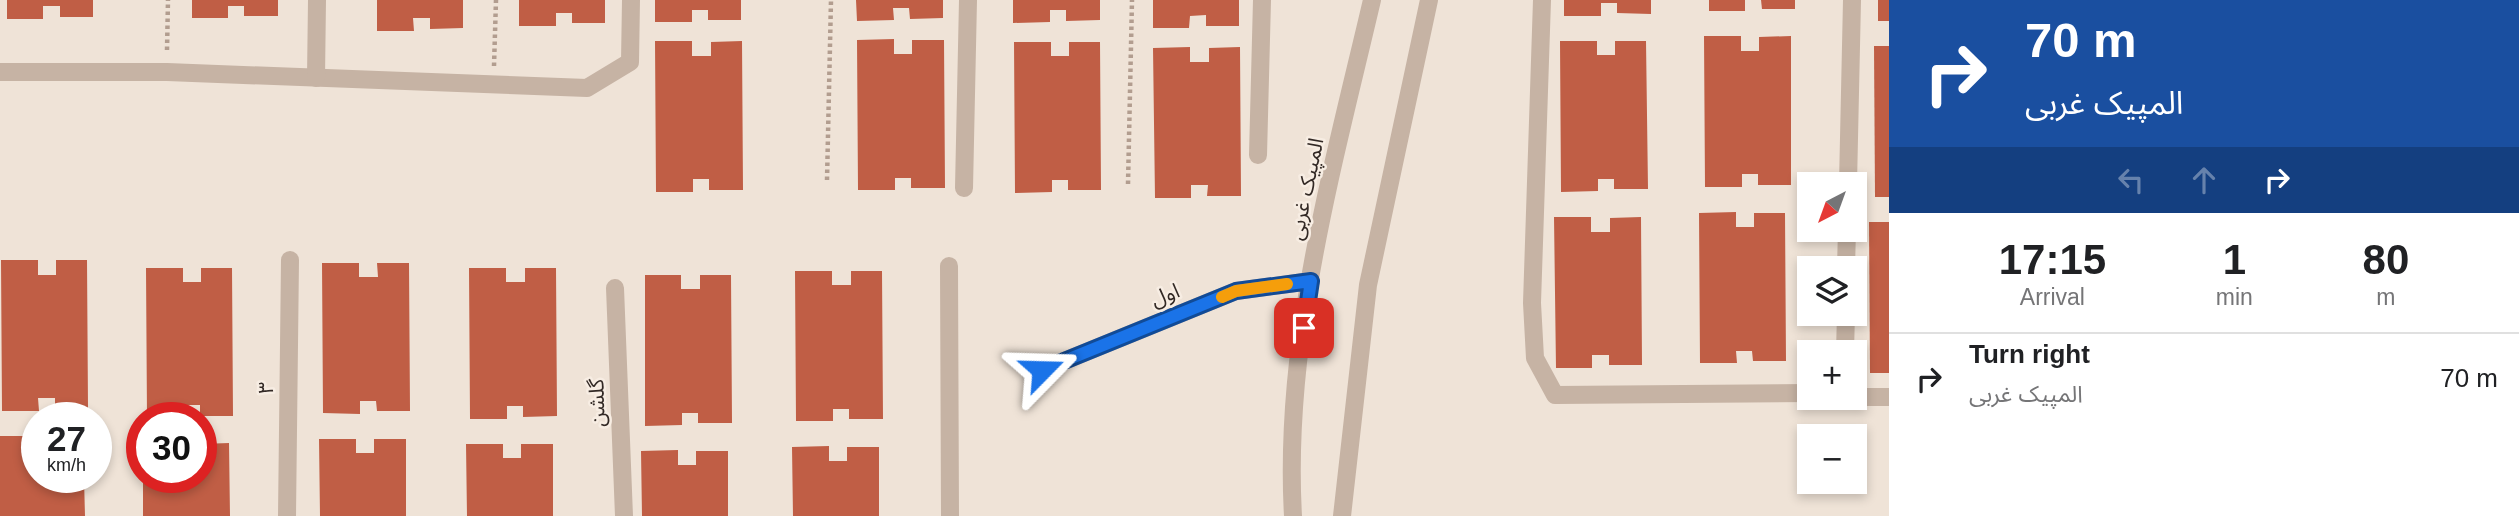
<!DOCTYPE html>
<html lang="en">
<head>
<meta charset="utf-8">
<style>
	body { margin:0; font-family:Helvetica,"Noto Sans Arabic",sans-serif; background:#f2f2f2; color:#202124; height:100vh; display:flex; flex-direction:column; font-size:26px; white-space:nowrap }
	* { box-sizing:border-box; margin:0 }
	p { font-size:23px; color:#757577 }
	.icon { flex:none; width:38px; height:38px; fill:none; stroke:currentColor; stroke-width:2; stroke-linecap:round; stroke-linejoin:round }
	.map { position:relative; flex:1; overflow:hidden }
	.drawer { display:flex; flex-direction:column; background:#fff; width:630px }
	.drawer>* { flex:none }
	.banner { background:#1a4fa0; color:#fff; overflow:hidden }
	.needle { width:46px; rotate:221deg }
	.fabs { position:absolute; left:1797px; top:172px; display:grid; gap:14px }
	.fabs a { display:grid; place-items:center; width:70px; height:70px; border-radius:0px; background:#fff; box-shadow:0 4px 10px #0003; font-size:35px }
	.speed { position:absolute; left:21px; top:402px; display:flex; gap:14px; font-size:35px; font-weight:700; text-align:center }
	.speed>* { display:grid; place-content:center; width:91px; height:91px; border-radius:50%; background:#fff; box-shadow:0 4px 10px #0003; line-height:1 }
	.speed small { font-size:18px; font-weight:400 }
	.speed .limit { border:10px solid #d22; background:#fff; color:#111 }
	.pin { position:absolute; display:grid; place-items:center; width:60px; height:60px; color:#fff; margin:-30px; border-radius:14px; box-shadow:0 4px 10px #0006 }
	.me { position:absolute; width:77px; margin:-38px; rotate:68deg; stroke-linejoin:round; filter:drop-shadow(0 0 5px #0008) }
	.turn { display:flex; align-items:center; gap:24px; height:147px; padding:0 21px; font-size:32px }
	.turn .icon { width:91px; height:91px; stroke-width:2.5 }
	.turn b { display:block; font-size:49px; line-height:60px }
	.lanes { display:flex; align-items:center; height:66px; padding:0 21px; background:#0003; justify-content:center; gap:35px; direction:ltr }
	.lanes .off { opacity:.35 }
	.eta { display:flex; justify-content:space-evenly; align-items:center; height:119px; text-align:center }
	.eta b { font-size:42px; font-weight:800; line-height:49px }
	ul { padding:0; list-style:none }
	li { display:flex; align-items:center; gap:21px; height:91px; padding:0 21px; border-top:2px solid #e0e0e0 }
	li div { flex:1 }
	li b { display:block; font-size:26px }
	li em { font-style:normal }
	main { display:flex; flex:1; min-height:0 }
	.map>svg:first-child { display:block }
	.building { fill:#c05e45 }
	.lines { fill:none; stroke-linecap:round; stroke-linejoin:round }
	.path { stroke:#b29d8f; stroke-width:4.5; stroke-dasharray:3.5 3.5; stroke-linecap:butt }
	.minor { stroke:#c6b3a4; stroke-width:18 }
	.tertiary { stroke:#c6b3a4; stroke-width:18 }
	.route-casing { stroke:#114b97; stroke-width:18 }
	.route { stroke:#1a73e8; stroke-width:12 }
	.slow { stroke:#f59e0b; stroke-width:12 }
	.labels { text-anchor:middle; stroke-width:5; stroke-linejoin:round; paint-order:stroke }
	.street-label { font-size:21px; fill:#322925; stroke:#f7ede3 }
</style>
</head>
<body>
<main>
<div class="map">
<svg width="1889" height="516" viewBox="0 0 1889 516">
	<rect width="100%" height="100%" fill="#efe3d7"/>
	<g class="building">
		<polygon points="7,0 93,0 93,17 60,17 60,6 43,6 43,19 7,19"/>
		<polygon points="192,0 278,0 278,16 244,16 244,6 228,6 228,18 192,18"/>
		<polygon points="377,0 463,0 463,28 430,29 430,18 413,18 414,31 377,31"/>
		<polygon points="519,0 605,0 605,23 572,23 572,13 556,13 556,26 519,26"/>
		<polygon points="655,0 741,0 741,20 708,20 708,10 692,10 692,22 655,22"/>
		<polygon points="856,0 943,0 943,18 910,19 909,8 893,8 894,20 857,21"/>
		<polygon points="1013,0 1100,0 1100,20 1066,21 1066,10 1050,10 1050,22 1013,23"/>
		<polygon points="1153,0 1239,0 1239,26 1206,26 1206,15 1190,16 1189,28 1153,28"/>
		<polygon points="1564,0 1651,0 1651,14 1617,13 1617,3 1601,3 1601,16 1564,16"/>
		<rect x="1709" y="0" width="36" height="11"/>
		<polygon points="1761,0 1795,0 1795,9 1762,9"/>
		<rect x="1878" y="0" width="11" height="21"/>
		<polygon points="1704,36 1741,36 1741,51 1759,51 1759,37 1791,36 1791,185 1758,185 1758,174 1742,174 1742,187 1705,187"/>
		<polygon points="894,39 894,54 912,54 912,40 944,40 945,188 911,188 911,178 895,178 895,190 858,190 857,40"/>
		<polygon points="655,41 692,41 692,56 711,56 711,42 742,41 743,190 709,190 709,179 693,179 693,192 656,192"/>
		<polygon points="1560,41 1597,41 1597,55 1615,55 1615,41 1646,41 1648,189 1614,189 1614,179 1598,179 1598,191 1561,192"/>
		<polygon points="1014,42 1051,42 1051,56 1069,56 1069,42 1100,42 1101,190 1068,190 1068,180 1052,180 1052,192 1015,193"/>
		<polygon points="1874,46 1889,46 1889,197 1875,197"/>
		<polygon points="1190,47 1190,62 1209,62 1209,48 1240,47 1241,196 1207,196 1208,185 1191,185 1191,198 1155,198 1153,48"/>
		<polygon points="1736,212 1736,227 1754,227 1754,213 1785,213 1786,361 1753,361 1752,351 1736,351 1737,363 1700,363 1699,213"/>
		<polygon points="1554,217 1591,217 1591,232 1610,232 1610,218 1641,217 1642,365 1609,365 1609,355 1592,355 1592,368 1556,368"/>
		<polygon points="1869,222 1889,222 1889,373 1870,373"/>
		<polygon points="1,260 38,260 38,275 56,275 56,260 87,260 88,408 55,408 55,398 38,398 39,411 2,411"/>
		<polygon points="322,263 359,263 359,277 378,277 377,263 409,263 410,411 377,411 376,401 360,401 360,414 323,413"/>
		<polygon points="146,268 183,268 183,282 201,282 201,268 232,268 233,416 200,416 200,405 184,405 184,418 147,418"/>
		<polygon points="469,268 506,268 506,282 525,282 525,268 556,268 557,416 523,417 523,406 507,406 507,419 470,419"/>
		<polygon points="795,271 832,271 832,285 851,285 851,271 882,271 883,419 849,419 849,409 833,409 833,421 796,421"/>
		<polygon points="645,275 681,275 681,289 700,289 700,275 731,275 732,423 698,423 698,413 682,413 682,425 645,426"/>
		<polygon points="0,436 34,436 37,478 84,478 85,516 0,516"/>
		<polygon points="319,439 356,439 356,453 374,453 374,439 406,439 406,516 320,516"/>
		<polygon points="229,443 230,516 143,516 143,478 201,478 201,444"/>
		<polygon points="466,444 503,444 503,458 521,458 521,444 553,444 553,516 467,516"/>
		<polygon points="829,446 829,461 847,461 847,447 879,447 879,516 793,516 792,447"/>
		<polygon points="678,450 678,465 696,465 696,451 728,451 728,516 642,516 641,451"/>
	</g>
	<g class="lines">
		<g class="path">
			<polyline points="167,50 168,0"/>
			<polyline points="494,66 496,0"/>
			<polyline points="827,180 831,0"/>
			<polyline points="1128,184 1132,0"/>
		</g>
		<g class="minor">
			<polyline points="1542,0 1532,303 1535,358 1555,395 1810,393"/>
			<polyline points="0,72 167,72 587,88 630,62 631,0"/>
			<polyline points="316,78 317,0"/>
			<polyline points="1258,155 1262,0"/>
			<polyline points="1848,184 1852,0"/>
			<polyline points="964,188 968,0"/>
			<polyline points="949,266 950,516"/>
			<polyline points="1846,268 1847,229"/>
			<polyline points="615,288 624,516"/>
			<polyline points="1845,352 1846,313"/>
			<polyline points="1042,370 1236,291 1311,281"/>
			<polyline points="1855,397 1889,397"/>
			<polyline points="287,516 290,260"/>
		</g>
		<g class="tertiary">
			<path d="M 1293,516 C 1283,342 1333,167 1372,0"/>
			<polyline points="1342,516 1368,285 1429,0"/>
		</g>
	</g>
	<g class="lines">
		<g class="route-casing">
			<polyline id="route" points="1042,370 1236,291 1311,281 1304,328"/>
		</g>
		<use href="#route" class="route"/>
		<polyline class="slow" points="1222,297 1236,291 1287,284"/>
	</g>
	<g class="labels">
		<g class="street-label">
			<text transform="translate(1306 189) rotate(-78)" y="7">المپیک غربی</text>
			<text transform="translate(1165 295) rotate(-22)" y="7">اول</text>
			<text transform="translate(266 388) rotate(-89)" y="7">۳</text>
			<text transform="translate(597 403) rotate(-92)" y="7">گلشن</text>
		</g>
	</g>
</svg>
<div class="fabs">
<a><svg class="needle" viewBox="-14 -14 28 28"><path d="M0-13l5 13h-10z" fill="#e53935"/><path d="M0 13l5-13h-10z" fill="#757577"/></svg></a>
<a><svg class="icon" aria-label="layers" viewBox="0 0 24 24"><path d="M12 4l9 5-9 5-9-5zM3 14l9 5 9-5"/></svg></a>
<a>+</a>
<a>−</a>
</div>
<div class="speed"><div>27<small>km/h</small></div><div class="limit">30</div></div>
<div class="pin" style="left:1304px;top:328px;background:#d93025"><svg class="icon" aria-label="arrive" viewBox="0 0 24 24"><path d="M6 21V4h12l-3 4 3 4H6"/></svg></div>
<svg class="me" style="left:1042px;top:370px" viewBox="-20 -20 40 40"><path d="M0-17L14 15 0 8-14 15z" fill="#1a73e8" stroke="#fff" stroke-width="4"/></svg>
</div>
<section class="drawer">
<div class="banner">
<div class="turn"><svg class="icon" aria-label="right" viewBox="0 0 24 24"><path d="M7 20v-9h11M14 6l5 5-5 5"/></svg><div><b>70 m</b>المپیک غربی</div></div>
<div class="lanes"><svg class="icon off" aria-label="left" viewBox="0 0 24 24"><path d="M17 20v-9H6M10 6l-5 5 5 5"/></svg><svg class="icon off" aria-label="ahead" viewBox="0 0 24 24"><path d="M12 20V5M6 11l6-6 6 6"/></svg><svg class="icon" aria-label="right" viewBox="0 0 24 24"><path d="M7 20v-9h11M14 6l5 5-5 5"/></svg></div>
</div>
<div class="eta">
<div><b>17:15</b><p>Arrival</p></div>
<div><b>1</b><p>min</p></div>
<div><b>80</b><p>m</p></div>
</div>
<ul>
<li><svg class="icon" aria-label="right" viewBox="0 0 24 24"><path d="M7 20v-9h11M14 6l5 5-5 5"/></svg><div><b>Turn right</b><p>المپیک غربی</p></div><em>70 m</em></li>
</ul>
</section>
</main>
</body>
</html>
